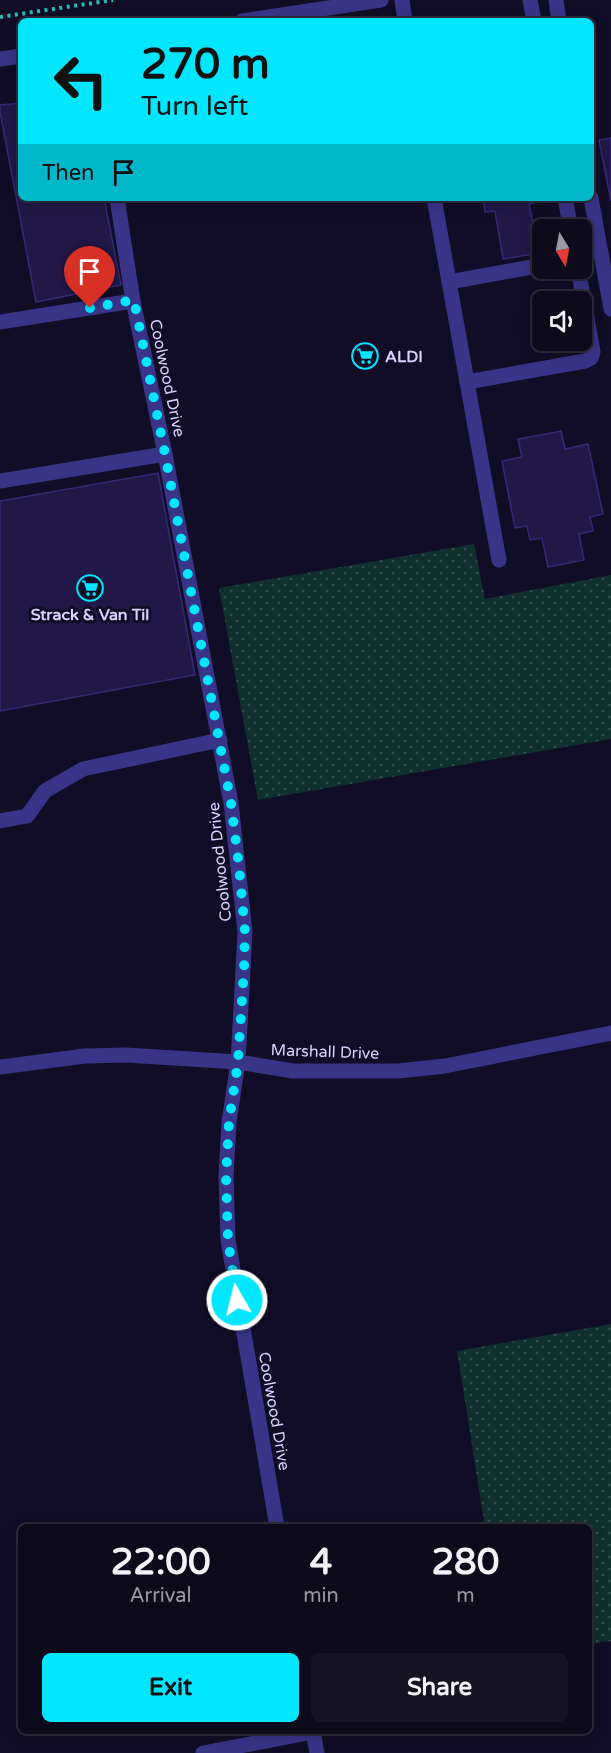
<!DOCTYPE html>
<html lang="en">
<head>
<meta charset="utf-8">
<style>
	body { margin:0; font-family:"Varela Round",sans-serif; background:#161325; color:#f1f3f6; height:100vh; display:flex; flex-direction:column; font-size:22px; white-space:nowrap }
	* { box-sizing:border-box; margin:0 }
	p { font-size:20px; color:#9a9aa3 }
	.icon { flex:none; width:33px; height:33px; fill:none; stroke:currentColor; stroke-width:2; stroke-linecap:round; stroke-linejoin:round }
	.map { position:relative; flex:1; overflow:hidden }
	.sheet { position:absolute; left:18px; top:1524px; width:574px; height:210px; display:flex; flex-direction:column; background:#0d0a1c; border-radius:9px; box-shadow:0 3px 15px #0003,0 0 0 2px #2d2b3b }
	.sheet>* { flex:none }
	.hud { position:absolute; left:18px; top:18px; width:576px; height:183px; border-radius:9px; box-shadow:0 3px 15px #0003,0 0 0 2px #2d2b3b; background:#00e6fd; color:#111; overflow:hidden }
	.needle { width:39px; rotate:170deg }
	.controls { position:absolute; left:532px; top:219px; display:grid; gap:12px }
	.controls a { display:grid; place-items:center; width:60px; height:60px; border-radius:9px; background:#0d0a1c; box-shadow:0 3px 15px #0003,0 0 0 2px #2d2b3b; font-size:30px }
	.pin { position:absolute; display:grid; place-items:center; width:51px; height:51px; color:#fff; margin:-62px -26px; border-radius:50% 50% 50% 0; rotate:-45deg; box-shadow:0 0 6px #0007 }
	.pin .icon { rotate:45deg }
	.me { position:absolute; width:66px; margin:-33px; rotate:352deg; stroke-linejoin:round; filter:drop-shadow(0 0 4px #0008) }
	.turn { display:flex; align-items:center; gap:21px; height:126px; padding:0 24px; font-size:27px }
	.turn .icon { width:78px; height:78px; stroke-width:2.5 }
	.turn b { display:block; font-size:42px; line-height:51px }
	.then { display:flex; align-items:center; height:57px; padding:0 24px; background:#0003; gap:12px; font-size:22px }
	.eta { display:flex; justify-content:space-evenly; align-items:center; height:102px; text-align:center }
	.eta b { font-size:36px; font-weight:700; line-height:42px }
	.action { display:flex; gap:12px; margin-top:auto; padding:12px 24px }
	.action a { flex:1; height:69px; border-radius:9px; background:#00e6fd; color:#111; font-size:24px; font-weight:700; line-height:69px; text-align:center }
	.action a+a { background:#161325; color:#f1f3f6 }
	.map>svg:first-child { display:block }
	.grass { fill:url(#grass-dots) }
	.building { fill:#211848; stroke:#372976; stroke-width:1.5 }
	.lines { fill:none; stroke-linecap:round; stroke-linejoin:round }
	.path { stroke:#27beb4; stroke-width:4; stroke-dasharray:3 4.5; stroke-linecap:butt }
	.lane { stroke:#383588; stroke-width:15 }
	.street { stroke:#383588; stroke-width:15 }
	.route { stroke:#00e6fd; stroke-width:10; stroke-dasharray:0 18 }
	.labels { text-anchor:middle; stroke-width:6; stroke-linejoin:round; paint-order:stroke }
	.poi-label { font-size:16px; font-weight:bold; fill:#d7d2ff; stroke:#110d26; text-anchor:start }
	.street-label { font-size:16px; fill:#d7d2ff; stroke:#110d26 }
</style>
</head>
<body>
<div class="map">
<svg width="611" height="1753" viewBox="0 0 611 1753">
	<defs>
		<pattern id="grass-dots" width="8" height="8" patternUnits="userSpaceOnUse" patternTransform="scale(1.5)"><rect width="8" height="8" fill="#10302f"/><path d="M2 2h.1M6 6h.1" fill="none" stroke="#324d4e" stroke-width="1.8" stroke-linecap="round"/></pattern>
	</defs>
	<rect width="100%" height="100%" fill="#110d26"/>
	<g class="grass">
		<polygon points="474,544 485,599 611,575 611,739 258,800 219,588"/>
		<polygon points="611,1324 611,1641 590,1644 590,1527 485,1527 457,1351"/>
	</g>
	<g class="building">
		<polygon points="21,103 21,198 104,198 121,285 36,302 0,112 0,105"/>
		<polygon points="611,138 611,201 599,140"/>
		<polygon points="483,198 538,198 539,202 529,204 539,253 503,259 495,211 485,212"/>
		<polygon points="561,431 565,449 588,444 603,514 590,517 593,531 579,534 584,560 548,567 542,538 530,540 527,526 515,528 502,461 522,457 518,439"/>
		<polygon points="158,473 195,675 0,711 0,501"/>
	</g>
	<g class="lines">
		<polyline class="path" points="0,17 113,0"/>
		<g class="lane">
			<polyline points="402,0 405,21"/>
			<polyline points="530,0 534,21"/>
			<polyline points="556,0 559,21"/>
			<polyline points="434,198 499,560"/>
			<polyline points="565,198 571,230"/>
			<polyline points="591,198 611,309"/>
			<polyline points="449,282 543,265"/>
			<polyline points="0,322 133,301"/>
			<polyline points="467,382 585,361 591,358 593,352 578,268"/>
			<polyline points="0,481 165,454"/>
			<polyline points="0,821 27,816 45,791 83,769 220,740"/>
		</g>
		<g class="street">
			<polyline points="242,21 381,0"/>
			<polyline points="0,59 21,56"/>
			<polyline points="117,198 133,301 165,454 231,803 245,932 238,1062 229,1122 226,1177 228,1240 277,1527"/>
			<polyline points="0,1067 85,1056 126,1055 238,1062 293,1071 398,1071 445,1066 611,1033"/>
			<polyline points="313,1731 317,1753"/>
			<polyline points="203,1753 313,1732"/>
		</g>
	</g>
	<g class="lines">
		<polyline class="route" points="90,308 134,300 165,454 231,803 239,866 245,932 244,969 238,1062 229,1122 226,1177 228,1240 237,1300"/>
	</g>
	<defs>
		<g id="supermarket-ring" transform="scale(1.35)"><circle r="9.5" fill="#110d26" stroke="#00e6fd" stroke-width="1.5"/><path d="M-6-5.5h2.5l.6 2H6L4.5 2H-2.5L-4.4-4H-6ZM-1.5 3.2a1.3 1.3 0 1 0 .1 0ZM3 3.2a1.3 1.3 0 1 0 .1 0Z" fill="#00e6fd"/></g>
	</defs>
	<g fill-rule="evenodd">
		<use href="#supermarket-ring" x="365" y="356"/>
		<use href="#supermarket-ring" x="90" y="588"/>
	</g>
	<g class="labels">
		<g class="poi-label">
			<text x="385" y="362">ALDI</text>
			<text x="90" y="620" text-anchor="middle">Strack &amp; Van Til</text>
		</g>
		<g class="street-label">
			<text transform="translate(168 378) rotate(78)" y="6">Coolwood Drive</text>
			<text transform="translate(219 862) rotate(-96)" y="6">Coolwood Drive</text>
			<text transform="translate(325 1051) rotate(2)" y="6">Marshall Drive</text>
			<text transform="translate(275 1411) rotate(80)" y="6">Coolwood Drive</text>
		</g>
	</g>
</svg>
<div class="controls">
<a><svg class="needle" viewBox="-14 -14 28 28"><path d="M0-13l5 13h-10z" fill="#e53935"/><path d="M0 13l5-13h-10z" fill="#9a9aa3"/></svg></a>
<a><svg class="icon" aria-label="sound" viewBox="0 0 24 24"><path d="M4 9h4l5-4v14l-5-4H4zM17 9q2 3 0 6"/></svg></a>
</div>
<div class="pin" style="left:90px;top:308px;background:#d93025"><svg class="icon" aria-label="arrive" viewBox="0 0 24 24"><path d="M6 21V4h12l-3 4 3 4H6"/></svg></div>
<svg class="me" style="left:237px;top:1300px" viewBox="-20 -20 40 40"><circle r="17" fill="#00e6fd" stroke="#fff" stroke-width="3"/><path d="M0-11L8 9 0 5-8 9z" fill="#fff"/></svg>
<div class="hud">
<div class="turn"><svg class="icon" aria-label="left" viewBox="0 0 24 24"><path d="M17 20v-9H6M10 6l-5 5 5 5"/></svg><div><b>270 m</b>Turn left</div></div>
<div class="then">Then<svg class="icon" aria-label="arrive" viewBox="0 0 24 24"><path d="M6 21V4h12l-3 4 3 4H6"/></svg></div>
</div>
<section class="sheet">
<div class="eta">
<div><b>22:00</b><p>Arrival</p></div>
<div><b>4</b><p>min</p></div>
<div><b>280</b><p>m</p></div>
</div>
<div class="action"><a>Exit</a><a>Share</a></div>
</section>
</div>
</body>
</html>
